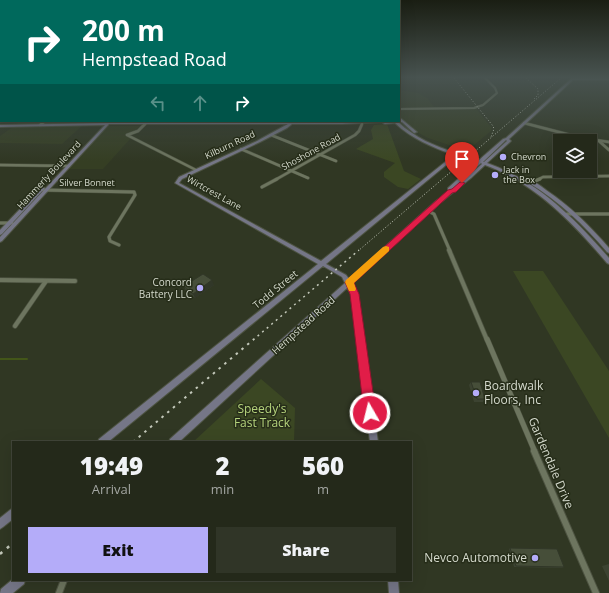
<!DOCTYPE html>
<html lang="en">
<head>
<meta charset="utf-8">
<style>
	body { margin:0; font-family:"Open Sans",sans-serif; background:#303527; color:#f1f3f6; height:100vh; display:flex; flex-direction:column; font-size:15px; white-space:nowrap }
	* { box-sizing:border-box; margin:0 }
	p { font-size:13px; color:#a3a6a2 }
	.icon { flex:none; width:22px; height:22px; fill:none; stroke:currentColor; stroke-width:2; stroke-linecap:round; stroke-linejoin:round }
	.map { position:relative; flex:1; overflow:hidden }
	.panel { position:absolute; left:12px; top:441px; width:400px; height:140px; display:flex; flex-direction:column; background:#24291a; border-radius:0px; box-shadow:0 4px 16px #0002,0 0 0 1px #414539 }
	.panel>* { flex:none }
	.hud { position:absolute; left:0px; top:0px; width:400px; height:122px; box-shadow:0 4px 16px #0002,0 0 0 1px #414539; background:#00695c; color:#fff; overflow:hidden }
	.buttons { position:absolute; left:553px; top:134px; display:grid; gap:8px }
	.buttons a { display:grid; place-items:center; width:44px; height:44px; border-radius:0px; background:#24291a; box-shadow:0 4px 16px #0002,0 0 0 1px #414539; font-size:20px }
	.pin { position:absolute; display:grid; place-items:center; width:34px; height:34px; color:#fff; margin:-41px -17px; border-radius:50% 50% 50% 0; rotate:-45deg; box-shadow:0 0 4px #0007 }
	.pin .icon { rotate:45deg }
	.me { position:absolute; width:44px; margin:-22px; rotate:352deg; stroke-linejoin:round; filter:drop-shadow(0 0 3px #0008) }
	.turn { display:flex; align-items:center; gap:14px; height:84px; padding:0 16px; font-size:18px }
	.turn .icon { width:52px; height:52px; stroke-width:2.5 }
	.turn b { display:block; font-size:28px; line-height:34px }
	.lanes { display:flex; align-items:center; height:38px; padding:0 16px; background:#0003; justify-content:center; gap:20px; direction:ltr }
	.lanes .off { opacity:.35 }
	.eta { display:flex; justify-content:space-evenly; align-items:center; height:68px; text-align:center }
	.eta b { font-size:24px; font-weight:800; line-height:28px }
	.action { display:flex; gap:8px; margin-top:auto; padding:8px 16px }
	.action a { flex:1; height:46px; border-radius:0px; background:#b4acf9; color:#111; font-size:16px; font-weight:800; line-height:46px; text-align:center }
	.action a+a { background:#303527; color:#f1f3f6 }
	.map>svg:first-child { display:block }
	.built { fill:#353e23 }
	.green { fill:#3b4723 }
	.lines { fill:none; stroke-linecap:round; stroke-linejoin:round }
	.stream { stroke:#435619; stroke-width:2 }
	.street-far5-casing { stroke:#4d5341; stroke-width:2.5 }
	.street-far4-casing { stroke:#4d5341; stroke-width:3.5 }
	.street-far3-casing { stroke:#4d5341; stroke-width:4 }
	.street-far2-casing { stroke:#4d5341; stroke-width:5.5 }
	.street-far1-casing { stroke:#4d5341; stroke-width:6 }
	.street-casing { stroke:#4d5341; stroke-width:8 }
	.secondary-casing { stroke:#4d5341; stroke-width:2 }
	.street-far5 { stroke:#6d755f; stroke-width:2 }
	.street-far4 { stroke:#6d755f; stroke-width:2.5 }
	.street-far3 { stroke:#6d755f; stroke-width:3 }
	.street-far2 { stroke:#6d755f; stroke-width:4 }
	.street-far1 { stroke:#6d755f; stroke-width:5 }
	.street { stroke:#6d755f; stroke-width:6 }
	.secondary { fill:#757687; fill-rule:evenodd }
	.rail-far3 { stroke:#c3c8ba; stroke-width:1; stroke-dasharray:1 2; stroke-linecap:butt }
	.rail-far2 { stroke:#c3c8ba; stroke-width:1.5; stroke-dasharray:2 4; stroke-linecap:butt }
	.rail-far1 { stroke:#c3c8ba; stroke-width:2; stroke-dasharray:2.5 5; stroke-linecap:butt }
	.rail { stroke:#c3c8ba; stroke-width:2.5; stroke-dasharray:3 6; stroke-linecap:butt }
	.wall { fill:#3c4331 }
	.shaded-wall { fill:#313728 }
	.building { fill:#464e39; stroke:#313728 }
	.route { fill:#e11d48; stroke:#92132f }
	.slow { fill:#f59e0b }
	.poi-dot { fill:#b4acf9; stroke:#262d19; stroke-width:1.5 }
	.labels { text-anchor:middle; stroke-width:3; stroke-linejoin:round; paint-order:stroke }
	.far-street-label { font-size:9px; fill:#d5dacd; stroke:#262d19 }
	.far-poi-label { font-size:9px; fill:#d5dacd; stroke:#262d19; text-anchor:start }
	.poi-label { font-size:10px; fill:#d5dacd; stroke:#262d19; text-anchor:end }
	.street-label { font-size:10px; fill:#d5dacd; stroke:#262d19 }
	.near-poi-label { font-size:12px; fill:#d5dacd; stroke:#262d19; text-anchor:start }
	.near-park-label { font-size:12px; fill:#b5d37c; stroke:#262d19 }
	.near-street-label { font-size:12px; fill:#d5dacd; stroke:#262d19 }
</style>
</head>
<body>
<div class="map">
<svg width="609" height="593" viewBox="0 0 609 593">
	<rect width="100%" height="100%" fill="#303723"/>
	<g class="built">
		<polygon points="399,78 454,78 459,84 399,84"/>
		<polygon points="399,90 418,93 427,98 434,107 475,107 491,127 491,131 467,151 428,138 411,129 403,121 399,113"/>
		<polygon points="21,121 103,121 85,123 62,144 0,143 0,136"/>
		<polygon points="108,126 141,126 135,131 125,135 131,138 103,169 68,169"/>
	</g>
	<g class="green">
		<polygon points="387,124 404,171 421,179 408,189 398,187 384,177 384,172 395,163 356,149 373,139 371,130 374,125"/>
		<polygon points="513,271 543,271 609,371 609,438"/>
		<polygon points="261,379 295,408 294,442 193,442"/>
	</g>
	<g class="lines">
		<polyline class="stream" points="0,359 27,359"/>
		<g class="street-far5-casing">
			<g id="street-far5">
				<polyline points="399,109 474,108 483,105 497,93 495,88 485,78"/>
				<polyline points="42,123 45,121"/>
			</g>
		</g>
		<g class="street-far4-casing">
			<g id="street-far4">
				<polyline points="146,123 138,131 127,135 196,170"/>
				<polyline points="524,123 582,138 609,142"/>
				<polyline points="40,125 44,122"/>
				<polyline points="271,135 336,161"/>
				<polyline points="599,141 609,150"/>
				<polyline points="241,149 308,178"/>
				<polyline points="0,165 69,166"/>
				<polyline points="275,180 355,135 359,131 362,124"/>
				<polyline points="537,180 543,177 609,176"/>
			</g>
		</g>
		<g class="street-far3-casing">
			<g id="street-far3">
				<polyline points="532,182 540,179"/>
				<polyline points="262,187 277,179"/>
				<polyline points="43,190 134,192 135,195 109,237 110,241 119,245"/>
				<polyline points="428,211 434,214 450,251"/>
				<polyline points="567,214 609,214"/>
				<polyline points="0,223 12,223"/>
			</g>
		</g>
		<g class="street-far2-casing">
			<g id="street-far2">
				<polyline points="449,250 487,340"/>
				<polyline points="0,280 75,281"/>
				<polyline points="15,326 46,281"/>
			</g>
		</g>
		<g class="street-far1-casing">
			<polyline id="street-far1" points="487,339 535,452"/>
		</g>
		<g class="street-casing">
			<g id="street">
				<polyline points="534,451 596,593"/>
				<polyline points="59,593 64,580"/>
			</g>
		</g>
		<g class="secondary-casing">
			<g id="secondary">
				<path d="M 572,78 L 609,78 L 609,80 L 573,80 L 509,139 L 511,141 L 510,142 L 487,163 C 538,181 575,219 609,258 L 609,264 L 607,263 C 573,223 536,184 485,165 L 471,178 L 440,203 L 351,284 L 357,294 L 378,442 L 370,442 L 351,294 L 347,288 L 179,442 L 169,442 L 170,439 L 345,283 L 342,277 L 323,266 L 108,442 L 98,442 L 99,439 L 318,264 L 175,183 L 179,177 L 257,141 L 288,124 L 109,124 L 2,241 L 0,242 L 0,237 L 105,125 L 0,127 L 0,125 L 107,123 L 109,121 L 110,122 L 390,121 L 399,121 L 399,117 L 417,132 L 414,133 L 402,122 L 398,122 C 415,138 435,146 456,153 L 460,150 L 462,150 L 462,152 L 460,154 L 479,160 L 503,139 L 506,138 ZM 384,122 L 383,123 L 385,124 L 395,123 C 412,139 432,147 454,155 L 321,261 L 179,183 L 182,179 L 260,142 L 287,128 L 292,124 L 342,124 ZM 506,140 L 507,141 L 484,162 L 483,162 ZM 457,156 L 477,162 L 448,188 L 448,190 L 449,191 L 436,201 L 349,279 L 346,275 L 326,264 ZM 481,163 L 482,164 L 456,186 Z"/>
				<path d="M 529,181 C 535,181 541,186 546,190 C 570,206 590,226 609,248 L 609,253 L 607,252 C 584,225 560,202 529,183 Z"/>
				<polygon points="41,187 45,188 2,234 0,235 0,230"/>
				<polygon points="13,508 13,519 3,527 0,529 0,518 10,510"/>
				<polygon points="13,579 13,580 25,580 24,584 13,593 0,593 1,589"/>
				<polygon points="388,580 398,580 399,593 389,593"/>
			</g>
		</g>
		<use href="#street-far5" class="street-far5"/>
		<use href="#street-far4" class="street-far4"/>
		<use href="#street-far3" class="street-far3"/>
		<use href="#street-far2" class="street-far2"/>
		<use href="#street-far1" class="street-far1"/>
		<use href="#street" class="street"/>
		<use href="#secondary" class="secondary"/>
		<g class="rail-far3">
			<polyline points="454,78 493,126 494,129 491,137"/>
			<polyline points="526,78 538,89 538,95 534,99"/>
			<polyline points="358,251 561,78"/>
		</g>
		<polyline class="rail-far2" points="253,340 359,250"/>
		<polyline class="rail-far1" points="133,442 254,339"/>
		<polyline class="rail" points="0,554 13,543"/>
	</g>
	<g class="wall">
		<polygon points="214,285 195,298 186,291 184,286"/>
		<polygon points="471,382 485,399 483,402 474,402 469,385"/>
		<polygon points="510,548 564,567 562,568 514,567 509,549"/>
		<polygon points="609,564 609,581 602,566"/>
	</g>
	<polygon class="shaded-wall" points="212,280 214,285 195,298 193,294"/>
	<g class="building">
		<polygon points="203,274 212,280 193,294 184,286"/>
		<polygon points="471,382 480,382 485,399 477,399"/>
		<polygon points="510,548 557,549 564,567 516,566"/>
	</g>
	<linearGradient id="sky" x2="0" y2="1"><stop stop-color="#1a1e13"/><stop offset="0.48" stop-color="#485350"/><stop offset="1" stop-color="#485350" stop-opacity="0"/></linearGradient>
	<rect width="609" height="161" fill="url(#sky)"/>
	<polygon class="route" points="460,182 465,183 456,192 452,193 354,283 359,294 376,413 374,417 370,419 366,417 364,413 350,294 345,282 448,190 452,189"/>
	<polygon class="slow" points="386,246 389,247 389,251 354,283 356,289 355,291 349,291 345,282 346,280 383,247"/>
	<g class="poi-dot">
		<circle cx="503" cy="157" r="4"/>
		<circle cx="495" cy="175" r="4"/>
		<circle cx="200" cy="288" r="4"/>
		<circle cx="476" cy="393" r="4"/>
		<circle cx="535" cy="558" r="4"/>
	</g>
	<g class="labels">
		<g class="far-street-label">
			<text transform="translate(230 145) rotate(-25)" y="3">Kilburn Road</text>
			<text transform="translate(311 152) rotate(-29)" y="3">Shoshone Road</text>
			<text transform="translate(49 175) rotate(-47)" y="3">Hammerly Boulevard</text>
			<text x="87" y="186">Silver Bonnet</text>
			<text transform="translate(214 193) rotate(29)" y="3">Wirtcrest Lane</text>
		</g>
		<g class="far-poi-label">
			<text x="511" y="160">Chevron</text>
			<text x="503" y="173">Jack in<tspan x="503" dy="10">the Box</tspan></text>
		</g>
		<g class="poi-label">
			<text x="192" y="286">Concord<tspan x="192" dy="12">Battery LLC</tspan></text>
		</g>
		<g class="street-label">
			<text transform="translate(275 289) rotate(-39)" y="4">Todd Street</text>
			<text transform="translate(303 325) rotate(-42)" y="4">Hempstead Road</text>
		</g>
		<g class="near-poi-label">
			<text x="484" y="390">Boardwalk<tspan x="484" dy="14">Floors, Inc</tspan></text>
			<text x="527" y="562" text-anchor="end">Nevco Automotive</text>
		</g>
		<g class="near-park-label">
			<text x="262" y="413">Speedy's<tspan x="262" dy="14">Fast Track</tspan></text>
		</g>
		<g class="near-street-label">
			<text transform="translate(551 463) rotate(67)" y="4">Gardendale Drive</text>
		</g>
	</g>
</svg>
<div class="buttons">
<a><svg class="icon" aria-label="layers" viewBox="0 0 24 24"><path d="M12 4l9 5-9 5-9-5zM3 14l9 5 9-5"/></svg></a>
</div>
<div class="pin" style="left:462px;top:183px;background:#d93025"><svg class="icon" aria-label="arrive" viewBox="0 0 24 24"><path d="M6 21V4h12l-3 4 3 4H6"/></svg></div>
<svg class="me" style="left:370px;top:413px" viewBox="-20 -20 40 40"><circle r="17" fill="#e11d48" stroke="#fff" stroke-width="3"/><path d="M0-11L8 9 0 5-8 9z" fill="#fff"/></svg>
<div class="hud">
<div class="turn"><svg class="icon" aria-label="right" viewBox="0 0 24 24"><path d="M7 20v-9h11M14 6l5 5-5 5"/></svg><div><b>200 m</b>Hempstead Road</div></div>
<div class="lanes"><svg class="icon off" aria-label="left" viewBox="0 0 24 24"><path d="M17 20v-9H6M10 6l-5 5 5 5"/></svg><svg class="icon off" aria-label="ahead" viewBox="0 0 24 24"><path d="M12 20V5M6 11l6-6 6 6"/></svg><svg class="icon" aria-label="right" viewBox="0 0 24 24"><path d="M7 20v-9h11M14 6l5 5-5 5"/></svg></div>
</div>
<section class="panel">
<div class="eta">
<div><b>19:49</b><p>Arrival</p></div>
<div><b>2</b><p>min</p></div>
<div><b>560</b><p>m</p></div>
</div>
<div class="action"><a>Exit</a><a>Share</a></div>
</section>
</div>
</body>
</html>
